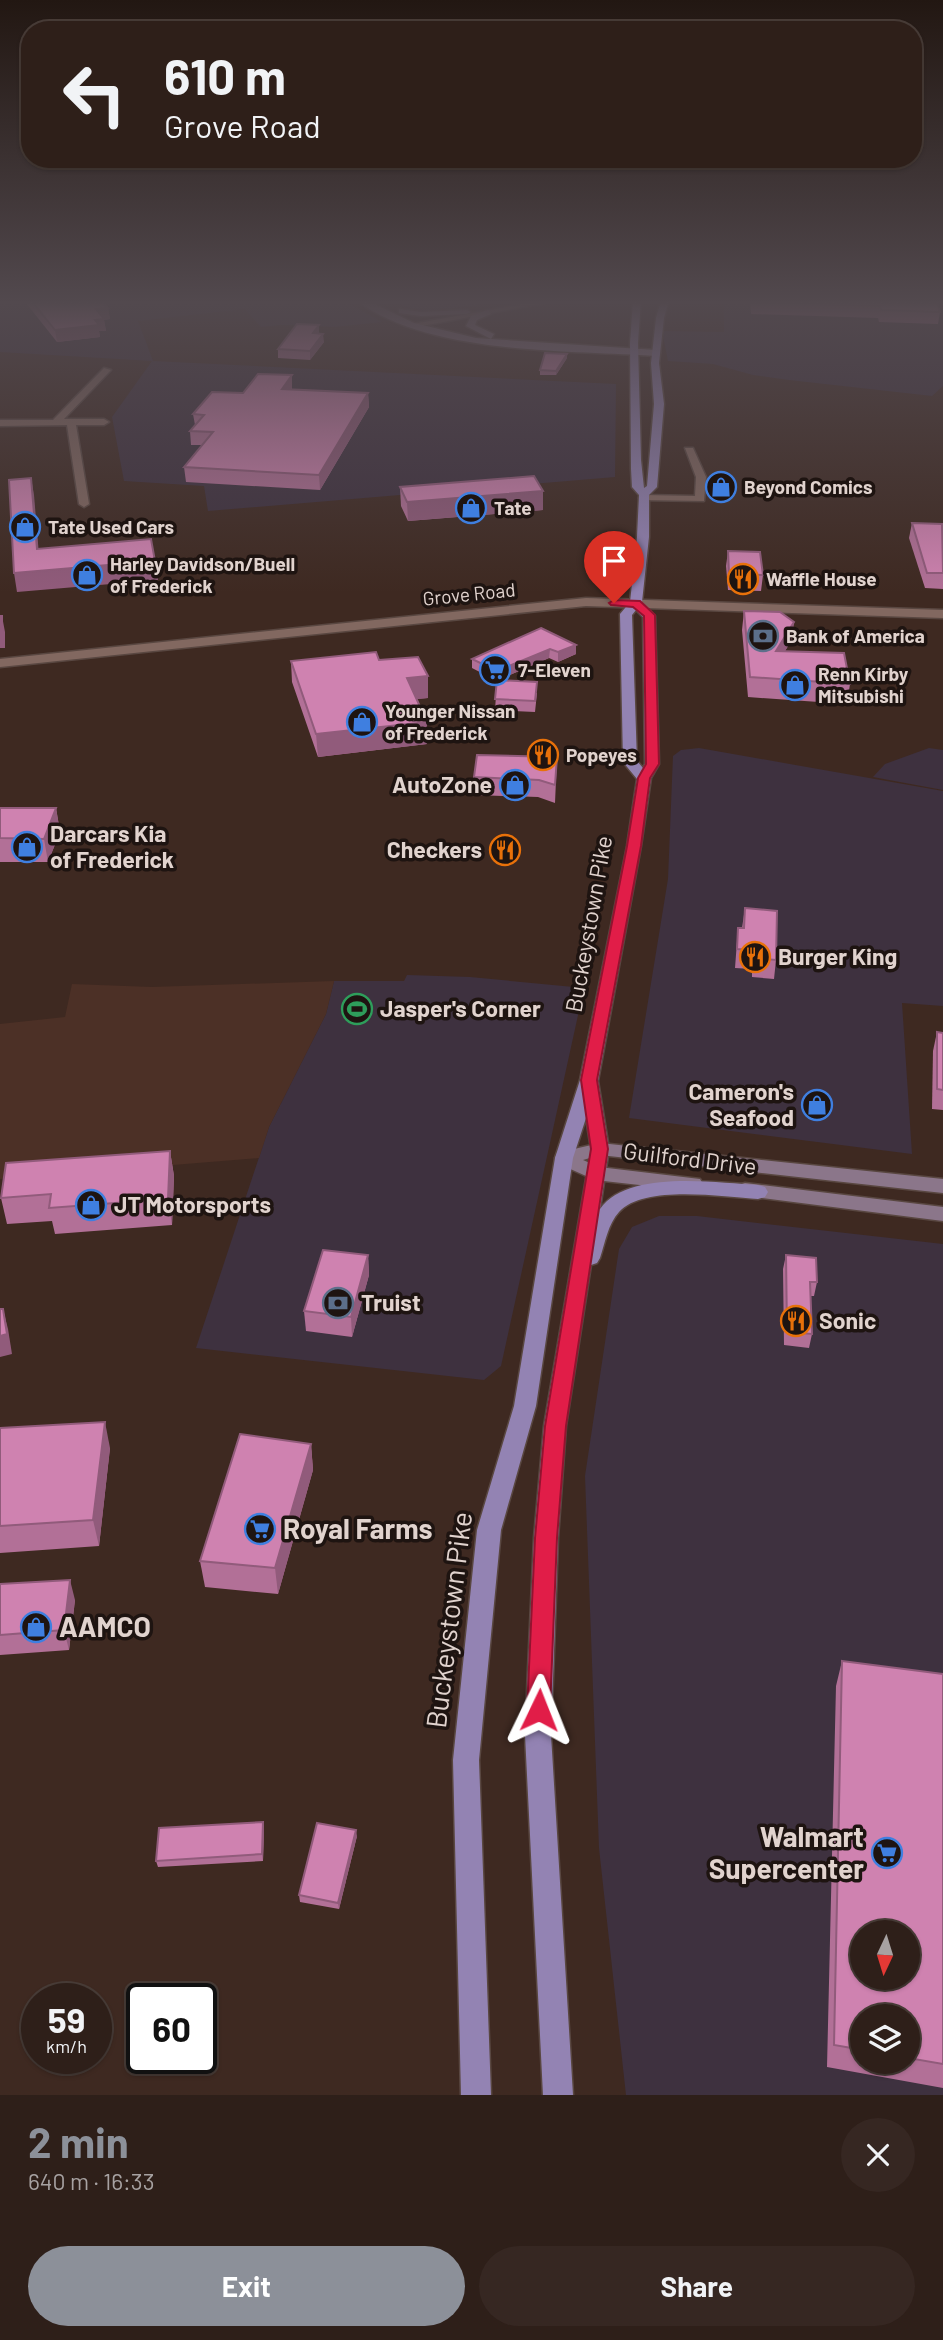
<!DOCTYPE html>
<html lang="en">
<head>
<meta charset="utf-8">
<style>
	body { margin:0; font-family:Barlow,sans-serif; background:#362722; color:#f1f3f6; height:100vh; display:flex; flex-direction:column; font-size:26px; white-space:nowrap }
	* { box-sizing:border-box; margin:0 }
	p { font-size:23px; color:#a7a2a2 }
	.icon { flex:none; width:38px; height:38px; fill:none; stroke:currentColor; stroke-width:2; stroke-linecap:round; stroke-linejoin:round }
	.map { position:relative; height:2095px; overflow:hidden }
	.side { display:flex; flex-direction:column; background:#2e1f19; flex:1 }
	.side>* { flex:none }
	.banner { position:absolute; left:21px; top:21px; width:901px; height:147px; border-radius:28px; box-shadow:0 2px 5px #0004,0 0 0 2px #493d38; background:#2e1f19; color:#f1f3f6; overflow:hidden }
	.needle { width:46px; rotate:184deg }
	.tools { position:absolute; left:850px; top:1920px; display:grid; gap:14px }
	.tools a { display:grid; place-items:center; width:70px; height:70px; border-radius:50%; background:#2e1f19; box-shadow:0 2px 5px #0004,0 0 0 2px #493d38; font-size:35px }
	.speed { position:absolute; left:21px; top:1983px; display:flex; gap:14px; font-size:35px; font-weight:700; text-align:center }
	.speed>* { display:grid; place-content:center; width:91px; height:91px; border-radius:50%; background:#2e1f19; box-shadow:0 2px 5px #0004,0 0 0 2px #493d38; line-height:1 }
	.speed small { font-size:18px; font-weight:400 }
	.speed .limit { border:4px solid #111; border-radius:10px; background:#fff; color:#111 }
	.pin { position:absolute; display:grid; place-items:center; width:60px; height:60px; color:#fff; margin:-72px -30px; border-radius:50% 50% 50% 0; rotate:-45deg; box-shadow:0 0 7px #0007 }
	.pin .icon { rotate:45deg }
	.me { position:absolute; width:77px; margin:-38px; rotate:2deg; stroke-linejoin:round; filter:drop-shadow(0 0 5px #0008) }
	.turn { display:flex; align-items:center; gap:24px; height:147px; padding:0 28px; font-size:32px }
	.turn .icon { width:91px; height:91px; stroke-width:2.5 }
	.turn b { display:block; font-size:49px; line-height:60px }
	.round { display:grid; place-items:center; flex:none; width:74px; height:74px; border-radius:37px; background:#362722 }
	.overview { display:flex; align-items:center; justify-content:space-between; height:119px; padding:0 28px }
	h1 { font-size:42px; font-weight:700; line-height:52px; color:#8c9099 }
	.button { display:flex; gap:14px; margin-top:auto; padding:14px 28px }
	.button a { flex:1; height:80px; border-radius:42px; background:#8c9099; color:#fff; font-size:28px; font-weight:700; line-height:80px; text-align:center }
	.button a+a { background:#362722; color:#f1f3f6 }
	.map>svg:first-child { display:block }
	.commercial { fill:#3e313f; fill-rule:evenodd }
	.built { fill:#4c3026 }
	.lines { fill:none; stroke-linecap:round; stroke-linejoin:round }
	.minor-casing { stroke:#594741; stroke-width:3 }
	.tertiary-casing { stroke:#594741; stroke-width:3 }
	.secondary-casing { stroke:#594741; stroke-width:3 }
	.primary-casing { stroke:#594741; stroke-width:3 }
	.minor { fill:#826860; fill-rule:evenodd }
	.tertiary { fill:#826860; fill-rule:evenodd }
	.secondary { fill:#8b768a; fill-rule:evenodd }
	.primary { fill:#9383b3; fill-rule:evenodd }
	.wall { fill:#b27097; fill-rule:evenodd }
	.shaded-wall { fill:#915b7b }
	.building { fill:#cf82b0; stroke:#915b7b; stroke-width:2; fill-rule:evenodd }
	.route { fill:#e11d48; stroke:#92132f; stroke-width:2 }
	.labels { text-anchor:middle; stroke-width:7; stroke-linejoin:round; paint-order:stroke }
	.far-poi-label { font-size:19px; font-weight:bold; fill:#e1d3ce; stroke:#1e1411; text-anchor:start }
	.far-street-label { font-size:19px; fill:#e1d3ce; stroke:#1e1411 }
	.poi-label { font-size:23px; font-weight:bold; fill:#e1d3ce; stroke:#1e1411; text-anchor:start }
	.street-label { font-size:23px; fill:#e1d3ce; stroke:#1e1411 }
	.near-poi-label { font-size:28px; font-weight:bold; fill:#e1d3ce; stroke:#1e1411; text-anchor:start }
	.near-street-label { font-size:28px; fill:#e1d3ce; stroke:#1e1411 }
</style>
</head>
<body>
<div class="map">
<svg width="943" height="2095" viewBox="0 0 943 2095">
	<rect width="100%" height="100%" fill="#3e2921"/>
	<g class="commercial">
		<polygon points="0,300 343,300 382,322 335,327 281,325 261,327 245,309 138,321 153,361 616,384 615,477 208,511 204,486 124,481 112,417 152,361 0,352"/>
		<polygon points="391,300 517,300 429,311 413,309"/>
		<polygon points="730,300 943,300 943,386 932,396 789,380 753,375 713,364 668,361 662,331 724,332 724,302"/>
		<polygon points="699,748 943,791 943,1006 902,1003 912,1154 629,1118 668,879 673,756 681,750"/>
		<polygon points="929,748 943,750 943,790 873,777 885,764"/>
		<polygon points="407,975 470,977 584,988 501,1366 484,1380 196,1348 269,1127 326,1014 334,981 404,981"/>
		<path d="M 659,1216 L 697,1216 L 943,1244 L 943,2095 L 626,2095 L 599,1848 L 585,1476 L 619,1249 L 632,1227 ZM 863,1932 L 908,1932 L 908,1978 L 863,1978 ZM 863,2016 L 908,2016 L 908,2062 L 863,2062 Z"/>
	</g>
	<polygon class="built" points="334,981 326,1014 269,1127 259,1158 0,1179 0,1024 65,1017 72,984 152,987"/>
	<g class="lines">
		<g class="minor-casing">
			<g id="minor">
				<polygon points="544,300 560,300 411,328 407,325"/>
				<polygon points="104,368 111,370 64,419 104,419 109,422 104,425 76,425 89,504 84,507 79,504 67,425 0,426 0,420 53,420"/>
				<polygon points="685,448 693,448 706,477 704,501 640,500 639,498 644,495 695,496 696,477"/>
			</g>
		</g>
		<g class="tertiary-casing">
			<polygon id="tertiary" points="586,598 943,610 943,618 586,606 0,667 0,659"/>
		</g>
		<g class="secondary-casing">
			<g id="secondary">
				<path d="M 356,300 L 366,300 L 414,323 L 476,338 L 656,350 L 660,353 L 656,356 C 568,350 428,355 356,300 Z"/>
				<polygon points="399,309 421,312 467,310 471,312 467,314 421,316 399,313"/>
				<polygon points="488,310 491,314 477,320 475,325 494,334 491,339 466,326 471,316"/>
				<polygon points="600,1143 943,1179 943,1193 600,1155 583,1160 599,1167 700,1179 703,1184 700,1189 693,1191 595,1180 557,1163 555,1158 557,1153"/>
				<polygon points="745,1183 943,1207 943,1221 738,1195 735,1190 738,1185"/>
			</g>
		</g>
		<g class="primary-casing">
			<path id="primary" d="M 633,300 L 641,300 L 638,343 L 641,460 L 644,488 L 647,486 L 654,404 L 651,363 L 656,318 L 661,300 L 669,300 L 664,318 L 659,363 L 664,404 L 657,487 L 649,495 L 649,537 L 642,602 L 655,616 L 659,764 L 651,778 L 641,846 L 598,1081 L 609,1149 L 600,1209 C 628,1169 716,1183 758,1185 L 765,1187 L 768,1192 L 765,1197 L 758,1199 C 723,1197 644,1184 619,1212 C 608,1224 605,1243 600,1258 L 597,1263 L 591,1265 L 566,1426 L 558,1538 L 551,1735 L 573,2095 L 543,2095 L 525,1735 L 534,1538 L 544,1426 L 591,1149 L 586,1118 L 573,1158 L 536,1406 L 501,1530 L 479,1760 L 491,2095 L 461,2095 L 453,1760 L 477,1530 L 514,1406 L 555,1158 L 580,1080 L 627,846 L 637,779 L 623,762 L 620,614 L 630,602 L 637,537 L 639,495 L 632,487 L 631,469 L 630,343 ZM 636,610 L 643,617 L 645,764 L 643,768 L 637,761 L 632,615 Z"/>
		</g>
		<use href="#minor" class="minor"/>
		<use href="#tertiary" class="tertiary"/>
		<use href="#secondary" class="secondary"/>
		<use href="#primary" class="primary"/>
	</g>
	<g class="wall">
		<polygon points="26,300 101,300 108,308 110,319 104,320 106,331 99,331 100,337 57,342 26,303"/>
		<polygon points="750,300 936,300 940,312 938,324 879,322 878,318 751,314"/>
		<polygon points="319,334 324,342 310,360 278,358 278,349"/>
		<polygon points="567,358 556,375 540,375 540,370"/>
		<polygon points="292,375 292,389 368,393 369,407 320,490 186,482 184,467 202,445 191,445 190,431 195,425 193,414 243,393"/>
		<polygon points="400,487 543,491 543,510 408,521 401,506"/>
		<polygon points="912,523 943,526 943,589 925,588 909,538"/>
		<polygon points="728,551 763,575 761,591 728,590 726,566"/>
		<polygon points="744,611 794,622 791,641 785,651 850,684 847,704 748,697 742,630"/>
		<polygon points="541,628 576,654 558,662 549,658 498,680 537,693 535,712 495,710 497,681 472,668 472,659"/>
		<polygon points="379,660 428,698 416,699 427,722 427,744 318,757 292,682 291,661"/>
		<polygon points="557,757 555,803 538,797 474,795 474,777"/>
		<polygon points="0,808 56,808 60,832 48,862 0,862"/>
		<polygon points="745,908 776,960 774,979 752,977 752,969 735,968 738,928 742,928"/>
		<polygon points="937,1032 943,1033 943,1110 932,1109 933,1051"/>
		<polygon points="170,1151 174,1176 172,1225 55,1234 52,1221 7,1224 1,1198"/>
		<polygon points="368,1255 369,1275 352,1337 306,1331 304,1311"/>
		<polygon points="786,1255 817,1282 814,1296 810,1296 812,1334 809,1348 784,1345 783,1269"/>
		<polygon points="0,1428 110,1448 99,1546 0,1553"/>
		<polygon points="311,1444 313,1470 278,1594 205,1587 200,1561"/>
		<polygon points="0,1584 75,1600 69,1650 0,1655"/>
		<path d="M 842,1661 L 943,1674 L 943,2088 L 827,2067 L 836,1686 ZM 863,2016 L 908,2016 L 908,2062 L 863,2062 Z"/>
		<polygon points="263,1822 264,1828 263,1861 158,1867 156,1861"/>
		<polygon points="357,1836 339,1909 300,1902 299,1895"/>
	</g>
	<g class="shaded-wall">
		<polygon points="108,308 110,319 104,320 106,331 99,331 100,337 57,342 55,330 95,320 96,309"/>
		<polygon points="319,325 319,333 313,333"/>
		<polygon points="323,334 324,342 310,360 310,351"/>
		<polygon points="567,354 567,358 556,375 556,371"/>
		<polygon points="292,375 292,388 283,402 282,389"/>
		<polygon points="368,393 369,407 320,490 319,475"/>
		<polygon points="31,478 34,495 40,567 37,549"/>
		<polygon points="543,491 543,510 408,521 407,502"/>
		<polygon points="155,561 158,580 17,592 14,573"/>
		<polygon points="2,616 5,632 5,648 0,648 0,632"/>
		<polygon points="794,622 791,641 774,670 776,651"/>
		<polygon points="576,645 576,654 558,662 558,652"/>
		<polygon points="550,649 549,658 496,681 497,671"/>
		<polygon points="428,676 428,698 407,700 407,678"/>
		<polygon points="427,722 427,744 318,757 316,734"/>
		<polygon points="56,808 60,832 48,862 44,839"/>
		<polygon points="170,1151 174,1176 172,1225 168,1199"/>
		<polygon points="368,1255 369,1275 352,1337 351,1317"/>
		<polygon points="3,1309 8,1329 12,1354 0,1357 0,1336"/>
		<polygon points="105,1422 110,1448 99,1546 93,1520"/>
		<polygon points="311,1444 313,1470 278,1594 275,1568"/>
		<polygon points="70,1580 75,1600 69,1650 64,1630"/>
		<polygon points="263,1822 264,1828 263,1861 262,1854"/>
		<polygon points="356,1830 357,1836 339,1909 338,1903"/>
	</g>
	<g class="building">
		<polygon points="31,300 101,300 108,308 96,309 104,319 95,320 99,325 55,330"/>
		<polygon points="752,300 936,300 940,312 881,310 880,306 752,302"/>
		<polygon points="297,324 319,325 313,333 323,334 310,351 278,349"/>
		<polygon points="545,353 567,354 556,371 540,370"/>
		<polygon points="258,374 292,375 282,389 368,393 319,475 184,467 213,432 190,431 204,415 193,414 212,392 243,393"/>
		<polygon points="534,476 543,491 407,502 400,487"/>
		<polygon points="31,478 37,549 151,539 155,561 14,573 9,480"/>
		<polygon points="912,523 942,524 943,573 927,573"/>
		<polygon points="728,551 760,552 763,575 729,574"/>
		<polygon points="744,611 780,612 794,622 776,651 844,653 850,684 750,677"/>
		<rect x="0" y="616" width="2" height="16"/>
		<polygon points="541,628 576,645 558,652 550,649 497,671 472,659"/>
		<polygon points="376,652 379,660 418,657 428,676 407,678 427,722 316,734 291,661"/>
		<polygon points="497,680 537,682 535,701 495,699"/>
		<polygon points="477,755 557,757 555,785 539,780 474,777"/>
		<polygon points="0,808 56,808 44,839 0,838"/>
		<polygon points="745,908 777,911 776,960 754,958 754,950 737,949 738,928 744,928"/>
		<polygon points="937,1032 943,1033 943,1090 937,1089"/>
		<polygon points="170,1151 168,1199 49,1208 51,1194 1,1198 6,1163"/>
		<polygon points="323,1250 368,1255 351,1317 304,1311"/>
		<polygon points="786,1255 816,1258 817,1282 810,1282 812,1334 787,1332"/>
		<polygon points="0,1309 3,1309 7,1334 0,1336"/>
		<polygon points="105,1422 93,1520 0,1526 0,1428"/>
		<polygon points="240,1434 311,1444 275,1568 200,1561"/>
		<polygon points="70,1580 64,1630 0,1635 0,1584"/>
		<path d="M 842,1661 L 943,1674 L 943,2064 L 908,2058 L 908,2016 L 863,2016 L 863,2050 L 834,2045 ZM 863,1932 L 908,1932 L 908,1978 L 863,1978 Z"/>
		<polygon points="263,1822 262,1854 156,1861 159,1828"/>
		<polygon points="317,1823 356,1830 338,1903 299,1895"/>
	</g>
	<linearGradient id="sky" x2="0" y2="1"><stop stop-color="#221712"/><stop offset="0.51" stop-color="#52494e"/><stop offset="1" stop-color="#52494e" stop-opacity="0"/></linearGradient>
	<rect width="943" height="593" fill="url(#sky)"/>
	<polygon class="route" points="614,600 640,601 655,615 659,764 650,778 641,846 597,1080 608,1149 566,1426 557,1538 550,1710 547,1718 539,1721 530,1718 527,1710 535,1538 545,1426 591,1149 581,1080 627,846 638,778 646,764 644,616 633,607 611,605 609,603"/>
	<defs>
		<g id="shop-ring" transform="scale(1.575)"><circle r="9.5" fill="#1e1411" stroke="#3f7fe0" stroke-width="1.5"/><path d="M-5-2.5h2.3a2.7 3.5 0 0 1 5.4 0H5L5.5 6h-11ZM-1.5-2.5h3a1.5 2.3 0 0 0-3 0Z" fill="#3f7fe0"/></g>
		<g id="restaurant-ring" transform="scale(1.575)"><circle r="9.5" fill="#1e1411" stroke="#e8710a" stroke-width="1.5"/><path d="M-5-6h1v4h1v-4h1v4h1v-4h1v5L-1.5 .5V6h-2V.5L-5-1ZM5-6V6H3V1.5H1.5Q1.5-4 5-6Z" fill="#e8710a"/></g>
		<g id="bank-ring" transform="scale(1.575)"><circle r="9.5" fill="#1e1411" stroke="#5c6f8a" stroke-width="1.5"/><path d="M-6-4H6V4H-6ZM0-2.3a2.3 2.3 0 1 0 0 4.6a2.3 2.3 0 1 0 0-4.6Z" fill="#5c6f8a"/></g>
		<g id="supermarket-ring" transform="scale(1.575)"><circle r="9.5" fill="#1e1411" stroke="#3f7fe0" stroke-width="1.5"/><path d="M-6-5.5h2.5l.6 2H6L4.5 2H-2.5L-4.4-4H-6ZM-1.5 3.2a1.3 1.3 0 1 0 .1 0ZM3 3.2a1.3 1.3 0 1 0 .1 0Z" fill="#3f7fe0"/></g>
		<g id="stadium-ring" transform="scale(1.575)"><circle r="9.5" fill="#1e1411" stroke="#2e9e5b" stroke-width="1.5"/><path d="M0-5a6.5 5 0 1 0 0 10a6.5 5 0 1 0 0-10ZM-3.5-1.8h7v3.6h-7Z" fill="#2e9e5b"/></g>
	</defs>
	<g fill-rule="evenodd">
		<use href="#shop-ring" x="721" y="487"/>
		<use href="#shop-ring" x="471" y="508"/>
		<use href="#shop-ring" x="25" y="527"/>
		<use href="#shop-ring" x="87" y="575"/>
		<use href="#restaurant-ring" x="743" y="579"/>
		<use href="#bank-ring" x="763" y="636"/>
		<use href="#supermarket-ring" x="495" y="670"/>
		<use href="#shop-ring" x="795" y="685"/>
		<use href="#shop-ring" x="362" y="722"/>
		<use href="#restaurant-ring" x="543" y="755"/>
		<use href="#shop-ring" x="515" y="785"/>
		<use href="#shop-ring" x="27" y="847"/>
		<use href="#restaurant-ring" x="505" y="850"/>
		<use href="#restaurant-ring" x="755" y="957"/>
		<use href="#stadium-ring" x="357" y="1009"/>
		<use href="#shop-ring" x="817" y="1105"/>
		<use href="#shop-ring" x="91" y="1205"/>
		<use href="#bank-ring" x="338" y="1303"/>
		<use href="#restaurant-ring" x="796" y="1321"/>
		<use href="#supermarket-ring" x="260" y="1529"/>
		<use href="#shop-ring" x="36" y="1627"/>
		<use href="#supermarket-ring" x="887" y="1853"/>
	</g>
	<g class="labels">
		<g class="far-poi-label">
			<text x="744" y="494">Beyond Comics</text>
			<text x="494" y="515">Tate</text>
			<text x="48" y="534">Tate Used Cars</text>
			<text x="110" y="571">Harley Davidson/Buell<tspan x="110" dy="22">of Frederick</tspan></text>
			<text x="766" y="586">Waffle House</text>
			<text x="786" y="643">Bank of America</text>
			<text x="518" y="677">7-Eleven</text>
			<text x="818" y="681">Renn Kirby<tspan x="818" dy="22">Mitsubishi</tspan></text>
			<text x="385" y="718">Younger Nissan<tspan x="385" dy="22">of Frederick</tspan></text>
			<text x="566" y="762">Popeyes</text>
		</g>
		<g class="far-street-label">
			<text transform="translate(469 594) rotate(-6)" y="7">Grove Road</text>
		</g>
		<g class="poi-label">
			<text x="492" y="793" text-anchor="end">AutoZone</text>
			<text x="50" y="842">Darcars Kia<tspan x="50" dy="26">of Frederick</tspan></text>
			<text x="482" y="858" text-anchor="end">Checkers</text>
			<text x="778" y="965">Burger King</text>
			<text x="380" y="1017">Jasper's Corner</text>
			<text x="794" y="1100" text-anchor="end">Cameron's<tspan x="794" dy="26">Seafood</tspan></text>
			<text x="114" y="1213">JT Motorsports</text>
			<text x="361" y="1311">Truist</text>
			<text x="819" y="1329">Sonic</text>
		</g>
		<g class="street-label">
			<text transform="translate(589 924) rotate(-80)" y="8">Buckeystown Pike</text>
			<text transform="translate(690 1159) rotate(7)" y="8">Guilford Drive</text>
		</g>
		<g class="near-poi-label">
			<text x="283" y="1539">Royal Farms</text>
			<text x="59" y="1637">AAMCO</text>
			<text x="864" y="1847" text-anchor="end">Walmart<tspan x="864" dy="32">Supercenter</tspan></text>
		</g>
		<g class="near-street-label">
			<text transform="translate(449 1620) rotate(-83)" y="10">Buckeystown Pike</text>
		</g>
	</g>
</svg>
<div class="tools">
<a><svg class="needle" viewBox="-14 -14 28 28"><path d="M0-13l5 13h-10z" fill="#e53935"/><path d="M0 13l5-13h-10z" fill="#a7a2a2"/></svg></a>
<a><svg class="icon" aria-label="layers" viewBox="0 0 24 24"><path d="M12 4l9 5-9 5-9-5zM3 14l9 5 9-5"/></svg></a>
</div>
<div class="speed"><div>59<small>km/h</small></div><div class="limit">60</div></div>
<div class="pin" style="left:614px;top:603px;background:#d93025"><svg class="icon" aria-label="arrive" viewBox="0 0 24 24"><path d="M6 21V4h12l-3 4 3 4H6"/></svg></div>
<svg class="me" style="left:539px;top:1710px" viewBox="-20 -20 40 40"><path d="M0-17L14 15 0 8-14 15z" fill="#e11d48" stroke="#fff" stroke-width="4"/></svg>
<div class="banner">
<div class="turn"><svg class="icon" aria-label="left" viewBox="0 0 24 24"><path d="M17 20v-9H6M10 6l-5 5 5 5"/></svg><div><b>610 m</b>Grove Road</div></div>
</div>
</div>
<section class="side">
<div class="overview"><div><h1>2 min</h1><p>640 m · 16:33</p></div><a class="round"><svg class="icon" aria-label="close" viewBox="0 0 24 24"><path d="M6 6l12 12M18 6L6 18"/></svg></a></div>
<div class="button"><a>Exit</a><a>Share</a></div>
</section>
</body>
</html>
